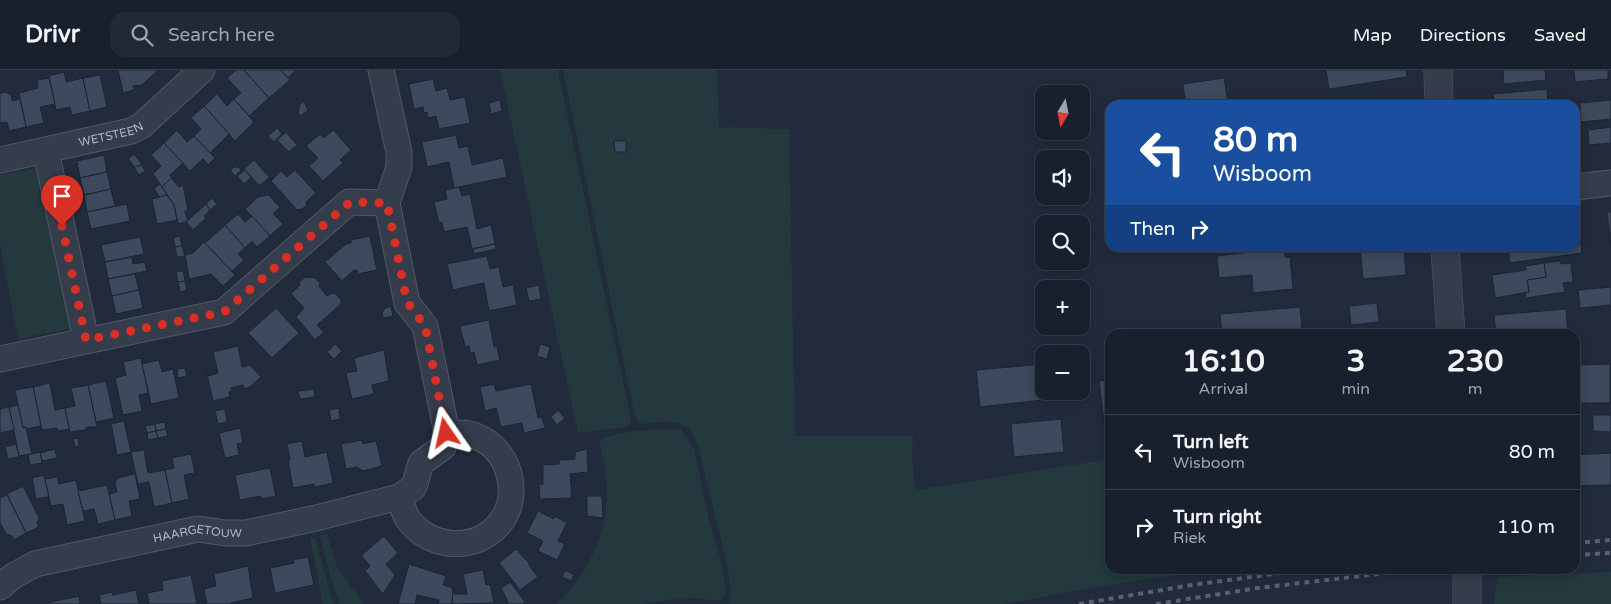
<!DOCTYPE html>
<html lang="en">
<head>
<meta charset="utf-8">
<style>
	body { margin:0; font-family:"Varela Round",sans-serif; background:#222835; color:#f1f3f6; height:100vh; display:flex; flex-direction:column; font-size:19px; white-space:nowrap }
	* { box-sizing:border-box; margin:0 }
	p { font-size:16px; color:#9fa3aa }
	.icon { flex:none; width:28px; height:28px; fill:none; stroke:currentColor; stroke-width:2; stroke-linecap:round; stroke-linejoin:round }
	.map { position:relative; flex:1; overflow:hidden }
	.details { position:absolute; left:1105px; top:259px; width:475px; height:245px; display:flex; flex-direction:column; background:#19202d; border-radius:15px; box-shadow:0 2px 12px #0003,0 0 0 1px #373e49 }
	.details>* { flex:none }
	.hud { position:absolute; left:1105px; top:30px; width:475px; height:152px; border-radius:15px; box-shadow:0 2px 12px #0003,0 0 0 1px #373e49; background:#1a4fa0; color:#fff; overflow:hidden }
	.needle { width:32px; rotate:190deg }
	.fabs { position:absolute; left:1035px; top:15px; display:grid; gap:10px }
	.fabs a { display:grid; place-items:center; width:55px; height:55px; border-radius:10px; background:#19202d; box-shadow:0 2px 12px #0003,0 0 0 1px #373e49; font-size:25px }
	.pin { position:absolute; display:grid; place-items:center; width:42px; height:42px; color:#fff; margin:-51px -21px; border-radius:50% 50% 50% 0; rotate:-45deg; box-shadow:0 0 5px #0007 }
	.pin .icon { rotate:45deg }
	.me { position:absolute; width:55px; margin:-28px; rotate:349deg; stroke-linejoin:round; filter:drop-shadow(0 0 4px #0008) }
	.turn { display:flex; align-items:center; gap:18px; height:105px; padding:0 25px; font-size:22px }
	.turn .icon { width:65px; height:65px; stroke-width:2.5 }
	.turn b { display:block; font-size:35px; line-height:42px }
	.then { display:flex; align-items:center; height:48px; padding:0 25px; background:#0003; gap:10px; font-size:19px }
	.eta { display:flex; justify-content:space-evenly; align-items:center; height:85px; text-align:center }
	.eta b { font-size:30px; font-weight:700; line-height:35px }
	ul { padding:0; list-style:none }
	li { display:flex; align-items:center; gap:15px; height:75px; padding:0 25px; border-top:1px solid #373e49 }
	li div { flex:1 }
	li b { display:block; font-size:19px }
	li em { font-style:normal }
	header { display:flex; align-items:center; gap:30px; box-sizing:border-box; height:70px; padding:0 25px; background:#19202d; border-bottom:1px solid #373e49 }
	header strong { font-size:24px }
	nav { display:flex; gap:28px; margin-inline-start:auto; font-size:18px }
	.search { width:350px; height:45px; background:#222835; display:flex; align-items:center; gap:12px; box-sizing:border-box; padding:0 18px; border-radius:15px; color:#9fa3aa; font-size:19px }
	.map>svg:first-child { display:block }
	.green { fill:#23393d }
	.building { fill:#3d495c; stroke:#1c2433 }
	.lines { fill:none; stroke-linecap:round; stroke-linejoin:round }
	.minor-casing { stroke:#505867; stroke-width:27 }
	.tertiary-casing { stroke:#505867; stroke-width:29 }
	.minor { stroke:#353d4c; stroke-width:25 }
	.tertiary { stroke:#353d4c; stroke-width:28 }
	.rail { stroke:#576174; stroke-width:4; stroke-dasharray:5 5; stroke-linecap:butt }
	.route { stroke:#d93025; stroke-width:9; stroke-dasharray:0 16.2 }
	.labels { text-anchor:middle; stroke-width:5; stroke-linejoin:round; paint-order:stroke }
	.street-label { font-size:12px; fill:#b0b8c8; stroke:#1a2231 }
</style>
</head>
<body>
<header>
<strong>Drivr</strong>
<div class="search"><svg class="icon" aria-label="search" viewBox="0 0 24 24"><circle cx="10" cy="10" r="6"/><path d="M15 15l6 6"/></svg>Search here</div>
<nav><a>Map</a><a>Directions</a><a>Saved</a></nav>
</header>
<div class="map">
<svg width="1611" height="534" viewBox="0 0 1611 534">
	<rect width="100%" height="100%" fill="#212b3c"/>
	<g class="green">
		<polygon points="500,0 558,0 631,350 630,354 626,357 578,363"/>
		<path d="M 563,0 L 717,0 L 719,57 L 789,59 L 795,366 L 913,366 L 912,386 L 915,420 L 1110,389 L 1110,499 L 1217,499 L 1095,517 L 1005,534 L 728,534 L 731,521 L 727,495 L 699,380 C 697,374 695,365 691,361 C 678,347 657,353 640,354 L 635,347 Z"/>
		<polygon points="39,98 70,259 18,269 0,174 0,105"/>
		<path d="M 681,359 L 694,379 L 709,449 L 722,494 L 726,521 L 725,526 L 719,531 L 693,528 L 672,529 L 644,534 L 556,534 C 586,508 607,464 607,424 C 607,406 603,387 599,370 C 624,359 655,360 681,359 Z"/>
		<polygon points="327,464 337,497 364,534 340,534 339,532 332,512 320,465"/>
		<polygon points="315,467 331,526 335,534 323,534 310,468"/>
		<polygon points="1611,502 1611,534 1494,534 1497,507"/>
	</g>
	<g class="building">
		<polygon points="118,0 158,0 142,15 133,16 134,20 123,23"/>
		<polygon points="236,0 244,0 269,28 249,46 234,29 241,23 227,8"/>
		<polygon points="244,0 281,0 290,10 269,28"/>
		<polygon points="281,0 296,0 288,8"/>
		<polygon points="1326,0 1406,0 1407,7 1329,19"/>
		<polygon points="1503,0 1545,0 1546,10 1504,14"/>
		<polygon points="1574,0 1608,0 1608,9 1575,12"/>
		<polygon points="64,2 66,12 83,8 90,41 72,45 70,37 56,40 49,6"/>
		<polygon points="100,5 107,37 90,41 83,8"/>
		<polygon points="49,8 55,34 40,37 44,53 26,57 19,23 38,18 37,10"/>
		<polygon points="1224,8 1228,33 1214,35 1186,35 1183,14"/>
		<polygon points="433,9 436,21 447,18 450,30 465,27 470,53 439,59 436,46 428,48 427,42 424,43 423,37 414,39 409,14"/>
		<polygon points="1547,19 1548,35 1494,35 1493,24"/>
		<polygon points="5,22 11,25 12,31 20,29 26,57 9,61 7,52 0,53 0,23"/>
		<polygon points="217,24 227,36 234,29 254,52 235,71 204,36"/>
		<polygon points="500,30 502,41 491,44 489,33"/>
		<polygon points="1611,30 1611,49 1581,52 1580,33"/>
		<polygon points="304,32 308,40 301,46 298,43 300,34"/>
		<polygon points="204,36 229,64 210,83 194,66 201,59 191,48"/>
		<polygon points="1611,57 1611,73 1589,75 1588,60"/>
		<polygon points="277,58 282,64 274,72 268,66"/>
		<polygon points="177,60 187,72 194,66 215,88 208,95 203,89 190,101 164,73"/>
		<polygon points="333,60 351,80 340,90 343,93 323,111 309,96 318,88 306,76 320,64 324,68"/>
		<polygon points="286,62 297,75 289,82 277,70"/>
		<polygon points="456,65 459,78 468,76 472,95 503,88 507,107 454,118 449,92 427,97 422,72"/>
		<polygon points="614,71 626,71 626,82 615,82"/>
		<polygon points="164,73 183,93 170,105 172,108 162,117 153,104 161,96 151,85"/>
		<polygon points="134,84 142,95 134,97 128,88"/>
		<polygon points="104,85 107,102 80,108 77,91"/>
		<polygon points="254,90 272,110 269,108 260,115 270,125 269,126 244,99"/>
		<polygon points="142,95 145,101 139,105 134,97"/>
		<polygon points="234,97 239,97 241,100 235,106 230,100"/>
		<polygon points="245,100 251,107 244,114 237,106"/>
		<polygon points="295,100 316,123 306,132 307,135 302,139 297,140 271,111 281,101 287,107"/>
		<polygon points="107,102 111,119 84,125 80,108"/>
		<polygon points="171,108 179,117 183,115 188,140 185,141 188,151 178,154 174,135 162,117"/>
		<polygon points="160,114 166,123 167,125 159,127 154,118"/>
		<polygon points="459,117 462,126 470,124 477,159 491,155 495,174 472,179 467,157 444,162 442,152 439,153 434,132 447,129 445,120"/>
		<polygon points="111,119 115,136 87,142 84,125"/>
		<polygon points="167,125 174,135 177,150 157,154 152,129"/>
		<polygon points="268,125 280,137 273,144 283,154 270,166 245,139 258,127"/>
		<polygon points="212,128 217,134 210,140 206,134"/>
		<polygon points="127,134 130,151 91,159 87,142"/>
		<polygon points="206,134 210,140 204,146 206,148 193,160 186,152"/>
		<polygon points="1607,142 1611,142 1611,177"/>
		<polygon points="238,144 245,152 252,146 270,166 257,177 252,171 245,178 225,155"/>
		<polygon points="225,155 245,178 238,184 244,190 232,201 235,205 205,173"/>
		<polygon points="180,166 182,176 175,177 173,168"/>
		<polygon points="370,166 377,200 358,204 357,200 354,200 342,211 325,192 346,174 351,173 351,170"/>
		<polygon points="1575,166 1580,166 1582,183 1510,193 1508,178 1575,178"/>
		<polygon points="140,167 144,184 105,192 101,175"/>
		<polygon points="204,172 235,205 223,216 211,204 190,209 190,212 185,185 193,183"/>
		<polygon points="495,174 496,179 474,184 473,179"/>
		<polygon points="182,176 185,186 177,187 175,177"/>
		<polygon points="1227,178 1259,178 1260,180 1228,184"/>
		<polygon points="1285,178 1285,187 1290,187 1293,219 1253,223 1252,205 1219,208 1217,186"/>
		<polygon points="1360,178 1404,178 1406,205 1363,209"/>
		<polygon points="487,186 490,199 499,197 503,217 513,215 517,235 489,241 484,213 453,220 447,194"/>
		<polygon points="132,187 133,194 145,192 147,201 108,209 105,192"/>
		<polygon points="1560,191 1561,194 1571,193 1573,212 1563,213 1565,222 1526,228 1525,222 1529,222 1527,210 1546,207 1544,193"/>
		<polygon points="1544,193 1546,207 1527,210 1529,222 1495,228 1492,205 1526,200 1525,196"/>
		<polygon points="183,201 185,211 178,212 176,202"/>
		<polygon points="135,204 139,220 112,226 108,209"/>
		<polygon points="305,207 315,208 320,213 319,216 327,226 331,223 336,224 341,230 341,234 317,255 324,262 315,270 296,247 304,238 291,224 300,215 299,212"/>
		<polygon points="185,211 187,220 180,222 178,212"/>
		<polygon points="539,215 541,229 529,231 526,218"/>
		<polygon points="1611,217 1611,235 1580,238 1578,220"/>
		<polygon points="139,220 143,238 116,244 112,226"/>
		<polygon points="1377,233 1379,252 1351,255 1349,236"/>
		<polygon points="391,236 393,246 383,248 382,243 385,238"/>
		<polygon points="1300,237 1302,258 1272,261 1273,263 1266,264 1222,264 1220,244"/>
		<polygon points="276,238 299,263 272,288 248,263"/>
		<polygon points="1566,239 1568,264 1496,264 1494,245"/>
		<polygon points="489,250 494,277 497,277 500,290 477,295 474,282 470,283 469,276 465,277 460,256"/>
		<polygon points="335,274 342,281 334,289 327,282"/>
		<polygon points="540,274 550,277 547,289 537,286"/>
		<polygon points="238,276 242,297 250,295 261,307 250,317 244,319 243,315 231,318 232,321 229,322 230,327 213,331 206,300 208,306 218,303 213,282"/>
		<polygon points="384,280 389,311 372,315 374,324 352,329 346,303 357,301 354,288"/>
		<polygon points="141,288 148,323 139,325 142,341 123,345 115,308 126,305 123,292"/>
		<polygon points="159,290 162,302 173,299 179,328 151,334 142,294"/>
		<polygon points="1044,294 1044,321 1069,321 1070,327 980,337 976,300"/>
		<polygon points="1610,294 1610,333 1575,333 1575,295"/>
		<polygon points="185,298 187,306 178,308 177,299"/>
		<polygon points="1110,310 1110,377 1107,377 1099,311"/>
		<polygon points="106,311 114,348 96,352 88,315"/>
		<polygon points="50,313 55,340 65,338 70,359 58,361 57,358 42,360 33,317"/>
		<polygon points="494,314 496,321 531,314 538,348 542,347 545,358 524,363 522,353 501,357 496,338 485,341 480,317"/>
		<polygon points="88,315 97,357 87,357 85,360 70,362 65,338 75,336 71,318"/>
		<polygon points="33,317 41,356 26,359 26,357 23,358 15,320"/>
		<polygon points="314,319 315,327 300,329 298,321"/>
		<polygon points="18,335 23,358 26,357 32,384 19,386 9,337"/>
		<polygon points="9,337 14,360 0,363 0,339"/>
		<polygon points="339,338 340,349 331,351 329,340"/>
		<polygon points="225,339 227,352 218,354 215,341"/>
		<polygon points="558,340 565,348 557,355 551,347"/>
		<polygon points="1593,345 1611,345 1611,362 1593,361"/>
		<polygon points="1061,349 1064,382 1014,387 1011,354"/>
		<polygon points="124,351 131,382 117,385 111,354"/>
		<polygon points="165,352 166,359 156,361 155,354"/>
		<polygon points="155,354 156,361 147,363 145,356"/>
		<polygon points="240,358 243,373 237,374 239,385 225,388 219,363"/>
		<polygon points="166,359 168,366 158,368 156,361"/>
		<polygon points="156,361 158,368 148,370 147,363"/>
		<polygon points="78,368 79,376 75,377 73,369"/>
		<polygon points="362,370 363,374 376,371 382,396 363,401 357,397 346,399 341,374"/>
		<polygon points="302,371 305,387 327,382 333,413 315,417 314,414 293,418 288,390 290,390 287,374"/>
		<polygon points="16,374 19,387 8,389 5,377"/>
		<polygon points="55,379 57,388 42,391 40,383"/>
		<polygon points="587,379 588,402 570,404 572,428 540,429 539,414 543,414 543,395 559,394 559,390 575,389 575,382"/>
		<polygon points="144,380 148,403 165,400 172,433 154,437 149,412 138,414 131,382"/>
		<polygon points="40,382 42,393 30,395 28,385"/>
		<polygon points="1611,383 1611,415 1575,416 1575,385"/>
		<polygon points="191,384 195,403 184,405 189,429 172,433 165,400 174,398 172,388"/>
		<polygon points="270,398 276,426 262,429 261,426 240,430 235,405"/>
		<polygon points="135,404 140,429 129,431 132,446 115,450 109,424 117,422 115,412 118,408"/>
		<polygon points="44,405 51,436 52,443 51,443 48,427 36,429 32,408"/>
		<polygon points="57,407 59,414 76,410 85,451 67,455 63,434 51,436 45,409"/>
		<polygon points="107,415 115,450 98,454 94,439 83,441 78,421"/>
		<polygon points="23,416 39,448 37,453 39,457 26,463 7,424"/>
		<polygon points="7,425 26,463 14,470 12,466 6,464 0,453 0,428"/>
		<polygon points="587,426 602,426 603,448 587,446"/>
		<polygon points="538,441 554,449 555,446 567,453 558,471 565,474 557,490 538,481 543,471 527,463"/>
		<polygon points="384,466 398,483 386,494 395,505 383,524 365,501 370,496 358,481 362,485"/>
		<polygon points="516,479 529,493 529,495 538,507 520,520 499,493"/>
		<polygon points="308,487 314,515 275,523 270,498 294,493 293,490"/>
		<polygon points="409,494 446,506 443,515 453,518 452,534 438,534 439,530 417,525 415,534 398,534"/>
		<polygon points="248,496 253,528 231,533 231,534 207,534 204,519 216,516 214,504"/>
		<polygon points="483,500 486,515 490,514 494,533 452,534 453,518 454,524 467,524 463,504"/>
		<polygon points="565,500 574,505 571,511 562,507"/>
		<polygon points="191,505 197,534 149,534 147,523 163,520 162,511"/>
		<polygon points="510,512 525,532 523,534 509,534 501,518"/>
		<polygon points="136,520 139,534 101,534 99,525 112,522 113,525"/>
		<polygon points="79,526 80,534 46,534 46,533"/>
	</g>
	<g class="lines">
		<g class="minor-casing">
			<g id="minor">
				<path d="M 381,0 L 399,82 L 399,97 L 387,133 L 407,233 L 425,256 L 447,363 L 443,377 L 421,393 L 414,417 L 399,427 C 402,434 404,443 408,449 C 429,479 476,483 500,453 C 521,426 511,383 480,368 C 469,362 458,363 447,363"/>
				<polyline points="46,81 86,270"/>
				<path id="s1" d="M 0,90 L 131,61 L 141,56 L 202,0"/>
				<polyline points="1575,117 1611,113"/>
				<polyline points="0,289 224,242 349,132 387,133"/>
				<path id="s2" d="M 0,517 L 13,506 L 35,494 L 198,459 L 225,463 L 246,463 L 312,449 L 399,427"/>
			</g>
		</g>
		<g class="tertiary-casing">
			<g id="tertiary">
				<polyline points="1438,0 1439,35"/>
				<polyline points="1445,178 1451,264"/>
				<polyline points="1467,499 1467,534"/>
			</g>
		</g>
		<use href="#minor" class="minor"/>
		<use href="#tertiary" class="tertiary"/>
		<g class="rail">
			<polyline points="1575,473 1611,470"/>
			<polyline points="1575,485 1611,483"/>
			<polyline points="1079,534 1192,515 1310,499"/>
			<polyline points="1156,534 1258,518 1421,499"/>
		</g>
	</g>
	<g class="lines">
		<polyline class="route" points="62,156 86,270 224,242 350,132 387,133 407,232 425,256 446,363"/>
	</g>
	<g class="labels">
		<g class="street-label">
			<text dy="4" stroke="none"><textPath href="#s1" startOffset="114">WETSTEEN</textPath></text>
			<text dy="4" stroke="none"><textPath href="#s2" startOffset="208">HAARGETOUW</textPath></text>
		</g>
	</g>
</svg>
<div class="fabs">
<a><svg class="needle" viewBox="-14 -14 28 28"><path d="M0-13l5 13h-10z" fill="#e53935"/><path d="M0 13l5-13h-10z" fill="#9fa3aa"/></svg></a>
<a><svg class="icon" aria-label="sound" viewBox="0 0 24 24"><path d="M4 9h4l5-4v14l-5-4H4zM17 9q2 3 0 6"/></svg></a>
<a><svg class="icon" aria-label="search" viewBox="0 0 24 24"><circle cx="10" cy="10" r="6"/><path d="M15 15l6 6"/></svg></a>
<a>+</a>
<a>−</a>
</div>
<div class="pin" style="left:62px;top:156px;background:#d93025"><svg class="icon" aria-label="arrive" viewBox="0 0 24 24"><path d="M6 21V4h12l-3 4 3 4H6"/></svg></div>
<svg class="me" style="left:446px;top:363px" viewBox="-20 -20 40 40"><path d="M0-17L14 15 0 8-14 15z" fill="#d93025" stroke="#fff" stroke-width="4"/></svg>
<div class="hud">
<div class="turn"><svg class="icon" aria-label="left" viewBox="0 0 24 24"><path d="M17 20v-9H6M10 6l-5 5 5 5"/></svg><div><b>80 m</b>Wisboom</div></div>
<div class="then">Then<svg class="icon" aria-label="right" viewBox="0 0 24 24"><path d="M7 20v-9h11M14 6l5 5-5 5"/></svg></div>
</div>
<section class="details">
<div class="eta">
<div><b>16:10</b><p>Arrival</p></div>
<div><b>3</b><p>min</p></div>
<div><b>230</b><p>m</p></div>
</div>
<ul>
<li><svg class="icon" aria-label="left" viewBox="0 0 24 24"><path d="M17 20v-9H6M10 6l-5 5 5 5"/></svg><div><b>Turn left</b><p>Wisboom</p></div><em>80 m</em></li>
<li><svg class="icon" aria-label="right" viewBox="0 0 24 24"><path d="M7 20v-9h11M14 6l5 5-5 5"/></svg><div><b>Turn right</b><p>Riek</p></div><em>110 m</em></li>
</ul>
</section>
</div>
</body>
</html>
